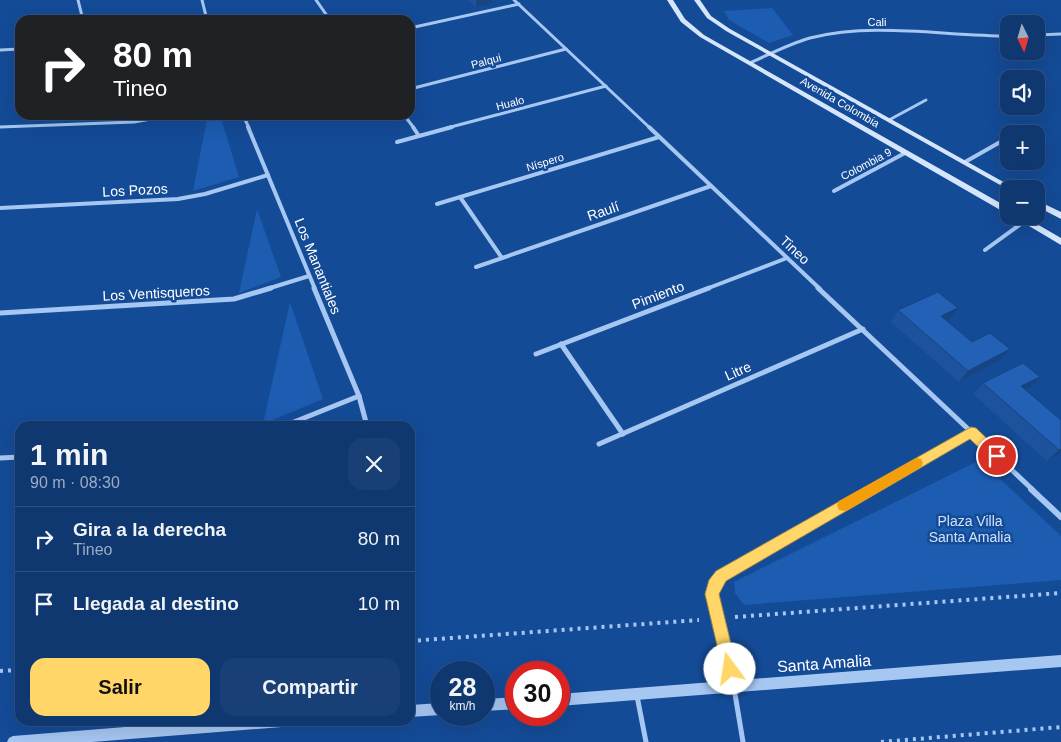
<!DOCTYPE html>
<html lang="es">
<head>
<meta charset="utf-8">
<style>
	body { margin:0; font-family:Arial,sans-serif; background:#183f76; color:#f1f3f6; height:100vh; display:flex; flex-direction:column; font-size:19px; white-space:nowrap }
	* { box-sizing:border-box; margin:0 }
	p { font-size:16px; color:#9bacc3 }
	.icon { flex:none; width:28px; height:28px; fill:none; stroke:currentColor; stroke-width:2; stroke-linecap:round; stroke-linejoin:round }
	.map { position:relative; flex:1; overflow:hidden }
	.drawer { position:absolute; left:15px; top:421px; width:400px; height:305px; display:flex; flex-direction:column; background:#0f3871; border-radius:15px; box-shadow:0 5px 20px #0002,0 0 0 1px #2f5284 }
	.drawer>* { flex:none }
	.top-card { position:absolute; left:15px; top:15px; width:400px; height:105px; border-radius:15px; box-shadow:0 5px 20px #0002,0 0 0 1px #2f5284; background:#202124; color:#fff; overflow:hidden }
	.needle { width:32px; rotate:175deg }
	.tools { position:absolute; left:1000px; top:15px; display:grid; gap:10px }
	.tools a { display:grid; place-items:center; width:45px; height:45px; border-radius:10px; background:#0f3871; box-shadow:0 5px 20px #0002,0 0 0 1px #2f5284; font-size:25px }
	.speed { position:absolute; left:430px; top:661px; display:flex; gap:10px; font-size:25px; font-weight:700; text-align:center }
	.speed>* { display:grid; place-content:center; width:65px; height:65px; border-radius:50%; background:#0f3871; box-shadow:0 5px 20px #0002,0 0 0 1px #2f5284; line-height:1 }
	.speed small { font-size:12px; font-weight:400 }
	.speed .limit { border:8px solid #d22; background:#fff; color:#111 }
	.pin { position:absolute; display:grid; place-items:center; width:42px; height:42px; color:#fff; margin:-21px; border:2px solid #fff; border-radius:50%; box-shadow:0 1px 5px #0007 }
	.me { position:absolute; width:55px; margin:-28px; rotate:346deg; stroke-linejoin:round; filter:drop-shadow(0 0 4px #0008) }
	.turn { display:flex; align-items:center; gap:18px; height:105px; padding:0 15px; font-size:22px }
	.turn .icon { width:65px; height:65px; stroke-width:2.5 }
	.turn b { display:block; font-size:35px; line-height:42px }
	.round { display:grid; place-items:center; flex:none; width:52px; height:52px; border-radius:15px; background:#183f76 }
	.headline { display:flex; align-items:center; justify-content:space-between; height:85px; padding:0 15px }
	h1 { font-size:30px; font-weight:800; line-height:38px }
	.primary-button { display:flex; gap:10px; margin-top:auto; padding:10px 15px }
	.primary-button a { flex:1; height:58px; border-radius:15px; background:#ffd667; color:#111; font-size:20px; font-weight:800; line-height:58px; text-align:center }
	.primary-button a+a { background:#183f76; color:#f1f3f6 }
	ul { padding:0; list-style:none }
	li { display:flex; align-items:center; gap:15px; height:65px; padding:0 15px; border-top:1px solid #2f5284 }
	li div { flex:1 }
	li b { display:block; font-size:19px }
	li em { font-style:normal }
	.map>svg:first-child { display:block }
	.green { fill:#1c5cb1 }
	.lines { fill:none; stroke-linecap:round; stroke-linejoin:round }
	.path { stroke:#a6c7f2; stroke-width:4; stroke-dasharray:3 5; stroke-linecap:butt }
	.service { stroke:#a6c7f2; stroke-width:5 }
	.minor-far3 { stroke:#a6c7f2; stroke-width:3 }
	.minor-far2 { stroke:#a6c7f2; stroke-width:4 }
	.minor-far1 { stroke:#a6c7f2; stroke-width:5 }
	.minor { stroke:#a6c7f2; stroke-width:6 }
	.tertiary { fill:#a6c7f2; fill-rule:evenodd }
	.secondary { fill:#d5e5fc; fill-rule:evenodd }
	.wall { fill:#1d539d }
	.shaded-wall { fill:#18447f }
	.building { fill:#2261b6; stroke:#18447f }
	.route { fill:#ffd667; stroke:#a68b43 }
	.slow { fill:#f59e0b }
	.labels { text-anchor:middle; stroke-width:5; stroke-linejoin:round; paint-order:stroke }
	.far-street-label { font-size:11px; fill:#fff; stroke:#144b97 }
	.street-label { font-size:14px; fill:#fff; stroke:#144b97 }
	.park-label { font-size:14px; fill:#cee2fd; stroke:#144b97 }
	.near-street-label { font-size:16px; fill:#fff; stroke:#144b97 }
</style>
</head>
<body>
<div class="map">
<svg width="1061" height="742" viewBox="0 0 1061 742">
	<rect width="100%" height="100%" fill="#144b97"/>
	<g class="green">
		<polygon points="772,8 793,35 769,43 729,20 724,11"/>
		<polygon points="214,115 220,115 239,177 193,191 207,119"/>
		<polygon points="257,209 281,277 239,293"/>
		<polygon points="290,302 323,399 263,424"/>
		<polygon points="980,460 1061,536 1061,580 744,605 735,593 734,582"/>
	</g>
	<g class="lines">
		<g class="path">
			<polyline points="735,617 1061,593"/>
			<polyline points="410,641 699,620"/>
			<polyline points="0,671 20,670"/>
			<polyline points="881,742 1061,727"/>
		</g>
		<g class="service">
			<polyline points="734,688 743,742"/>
			<polyline points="637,696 646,742"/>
		</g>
		<g class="minor-far3">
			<polyline points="78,0 83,20"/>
			<polyline points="202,0 207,20"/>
			<polyline points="316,0 330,20"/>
			<polyline points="514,0 650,128"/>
			<polyline points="410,28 519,4"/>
			<polyline points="1036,35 1061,34"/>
			<polyline points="0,50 20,49"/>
			<path d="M 750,63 C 770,54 789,44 810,38 C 874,22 944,36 1009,36"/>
			<polyline points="410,89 566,49"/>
			<polyline points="243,115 249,128"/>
			<polyline points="404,115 414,128"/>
			<polyline points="889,120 926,100"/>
			<polyline points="0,127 134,122 173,115"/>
			<polyline points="447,128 606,86"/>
		</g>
		<g class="minor-far2">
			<polyline points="248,127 315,289"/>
			<polyline points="413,127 419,136"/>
			<polyline points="649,127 820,289"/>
			<polyline points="397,142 452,127"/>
			<polyline points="965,162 1002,141"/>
			<polyline points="834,191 905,153"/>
			<polyline points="460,197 502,258"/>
			<polyline points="437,204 659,137"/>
			<polyline points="0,208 178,199 205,194 268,175"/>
			<polyline points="985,250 1025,221"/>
			<polyline points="476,267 711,186"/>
			<polyline points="267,289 309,276"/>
			<polyline points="706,289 787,258"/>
		</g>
		<g class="minor-far1">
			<polyline points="314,288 359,396 367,426"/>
			<polyline points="818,288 1033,490"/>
			<polyline points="0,313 234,299 271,288"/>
			<polyline points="561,344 623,434"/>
			<polyline points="536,354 709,288"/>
			<polyline points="284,426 359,396"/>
			<polyline points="599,444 863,329"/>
			<polyline points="0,458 20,457"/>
			<polyline points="871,490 971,432"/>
		</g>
		<g class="minor">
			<polyline points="1031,489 1061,517"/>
			<polyline points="734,686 713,602 712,594 717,580 873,489"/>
		</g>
		<g class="tertiary">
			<polygon points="1061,655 1061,667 559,706 559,694"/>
			<polygon points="516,697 516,709 484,711 484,699"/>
			<polygon points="441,703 441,715 410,717 410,705"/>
			<polygon points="200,721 288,721 286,725 282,727 92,742 7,742 9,738 13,736"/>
		</g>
		<g class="secondary">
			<polygon points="667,0 673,0 685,19 704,35 1009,208 1009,215 700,37 681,22"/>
			<polygon points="694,0 700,0 711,16 730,29 1016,189 1009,189 1009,190 726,31 707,18"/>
			<polygon points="1036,200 1061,212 1061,219 1036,206"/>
			<polygon points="1012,216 1023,216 1061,238 1061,245"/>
		</g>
	</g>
	<g class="wall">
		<polygon points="468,0 492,0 492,3 476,7"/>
		<polygon points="898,310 950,319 947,321 972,342 1000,360 959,382 891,322"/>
		<polygon points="1040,377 1030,388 1026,390 1061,420 1061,453 1047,461 973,394 983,383"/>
	</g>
	<g class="shaded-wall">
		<polygon points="476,0 492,0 492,3 476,7"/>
		<polygon points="958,308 950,319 933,327 941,316"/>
		<polygon points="1010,349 1000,360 959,382 968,371"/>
		<polygon points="1040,377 1030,388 1011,397 1021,386"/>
		<polygon points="1061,449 1061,453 1047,461 1059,450"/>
	</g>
	<g class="building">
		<polygon points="938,292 958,308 941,316 972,342 990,333 1010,349 968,371 898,310"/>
		<polygon points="1023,363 1040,377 1021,386 1061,420 1061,449 1059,450 983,383"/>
	</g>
	<polygon class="route" points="971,427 976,428 1001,452 1003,456 1001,460 997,462 992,460 970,439 726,581 719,594 737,669 735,675 730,677 724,675 705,594 709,580 716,571"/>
	<polygon class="slow" points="917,458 921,459 923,463 921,467 848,510 844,511 839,510 837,505 839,501"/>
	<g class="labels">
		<g class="far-street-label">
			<text x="877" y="26">Cali</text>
			<text transform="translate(486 61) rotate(-15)" y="4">Palqui</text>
			<text transform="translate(840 102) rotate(30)" y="4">Avenida Colombia</text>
			<text transform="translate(510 103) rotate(-15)" y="4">Hualo</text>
			<text transform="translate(545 162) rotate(-17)" y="4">Níspero</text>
			<text transform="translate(866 164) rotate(-28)" y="4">Colombia 9</text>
		</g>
		<g class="street-label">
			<text transform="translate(135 190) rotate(-3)" y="5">Los Pozos</text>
			<text transform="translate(603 211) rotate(-19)" y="5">Raulí</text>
			<text transform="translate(795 250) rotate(43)" y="5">Tineo</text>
			<text transform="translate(318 266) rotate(68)" y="5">Los Manantiales</text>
			<text transform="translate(156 293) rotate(-3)" y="5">Los Ventisqueros</text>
			<text transform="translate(658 295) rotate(-21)" y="5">Pimiento</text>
			<text transform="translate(738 371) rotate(-24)" y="5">Litre</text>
		</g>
		<g class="park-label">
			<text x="970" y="526">Plaza Villa<tspan x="970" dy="16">Santa Amalia</tspan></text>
		</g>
		<g class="near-street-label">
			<text transform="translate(824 663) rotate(-4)" y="6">Santa Amalia</text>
		</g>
	</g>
</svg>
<div class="tools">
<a><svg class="needle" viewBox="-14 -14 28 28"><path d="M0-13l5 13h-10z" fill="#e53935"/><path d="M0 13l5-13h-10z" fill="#9bacc3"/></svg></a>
<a><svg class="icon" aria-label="sound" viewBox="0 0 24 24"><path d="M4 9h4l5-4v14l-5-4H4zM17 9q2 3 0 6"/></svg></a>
<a>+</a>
<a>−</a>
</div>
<div class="speed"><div>28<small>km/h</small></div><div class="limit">30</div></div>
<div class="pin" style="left:997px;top:456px;background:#d93025"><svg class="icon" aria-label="arrive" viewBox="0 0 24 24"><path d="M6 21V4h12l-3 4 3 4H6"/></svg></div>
<svg class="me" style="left:730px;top:669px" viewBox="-20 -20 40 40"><circle r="19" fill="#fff"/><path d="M0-13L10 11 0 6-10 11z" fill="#ffd667"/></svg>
<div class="top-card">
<div class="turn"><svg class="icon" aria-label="right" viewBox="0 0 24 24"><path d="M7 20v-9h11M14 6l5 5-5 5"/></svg><div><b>80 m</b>Tineo</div></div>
</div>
<section class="drawer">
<div class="headline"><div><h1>1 min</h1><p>90 m · 08:30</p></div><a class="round"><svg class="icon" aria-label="close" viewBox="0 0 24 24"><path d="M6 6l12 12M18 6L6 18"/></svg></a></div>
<ul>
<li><svg class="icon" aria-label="right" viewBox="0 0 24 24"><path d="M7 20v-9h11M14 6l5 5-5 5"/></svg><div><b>Gira a la derecha</b><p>Tineo</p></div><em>80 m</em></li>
<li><svg class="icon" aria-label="arrive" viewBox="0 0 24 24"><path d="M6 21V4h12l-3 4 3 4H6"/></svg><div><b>Llegada al destino</b></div><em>10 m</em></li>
</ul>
<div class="primary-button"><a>Salir</a><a>Compartir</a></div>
</section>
</div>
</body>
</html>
